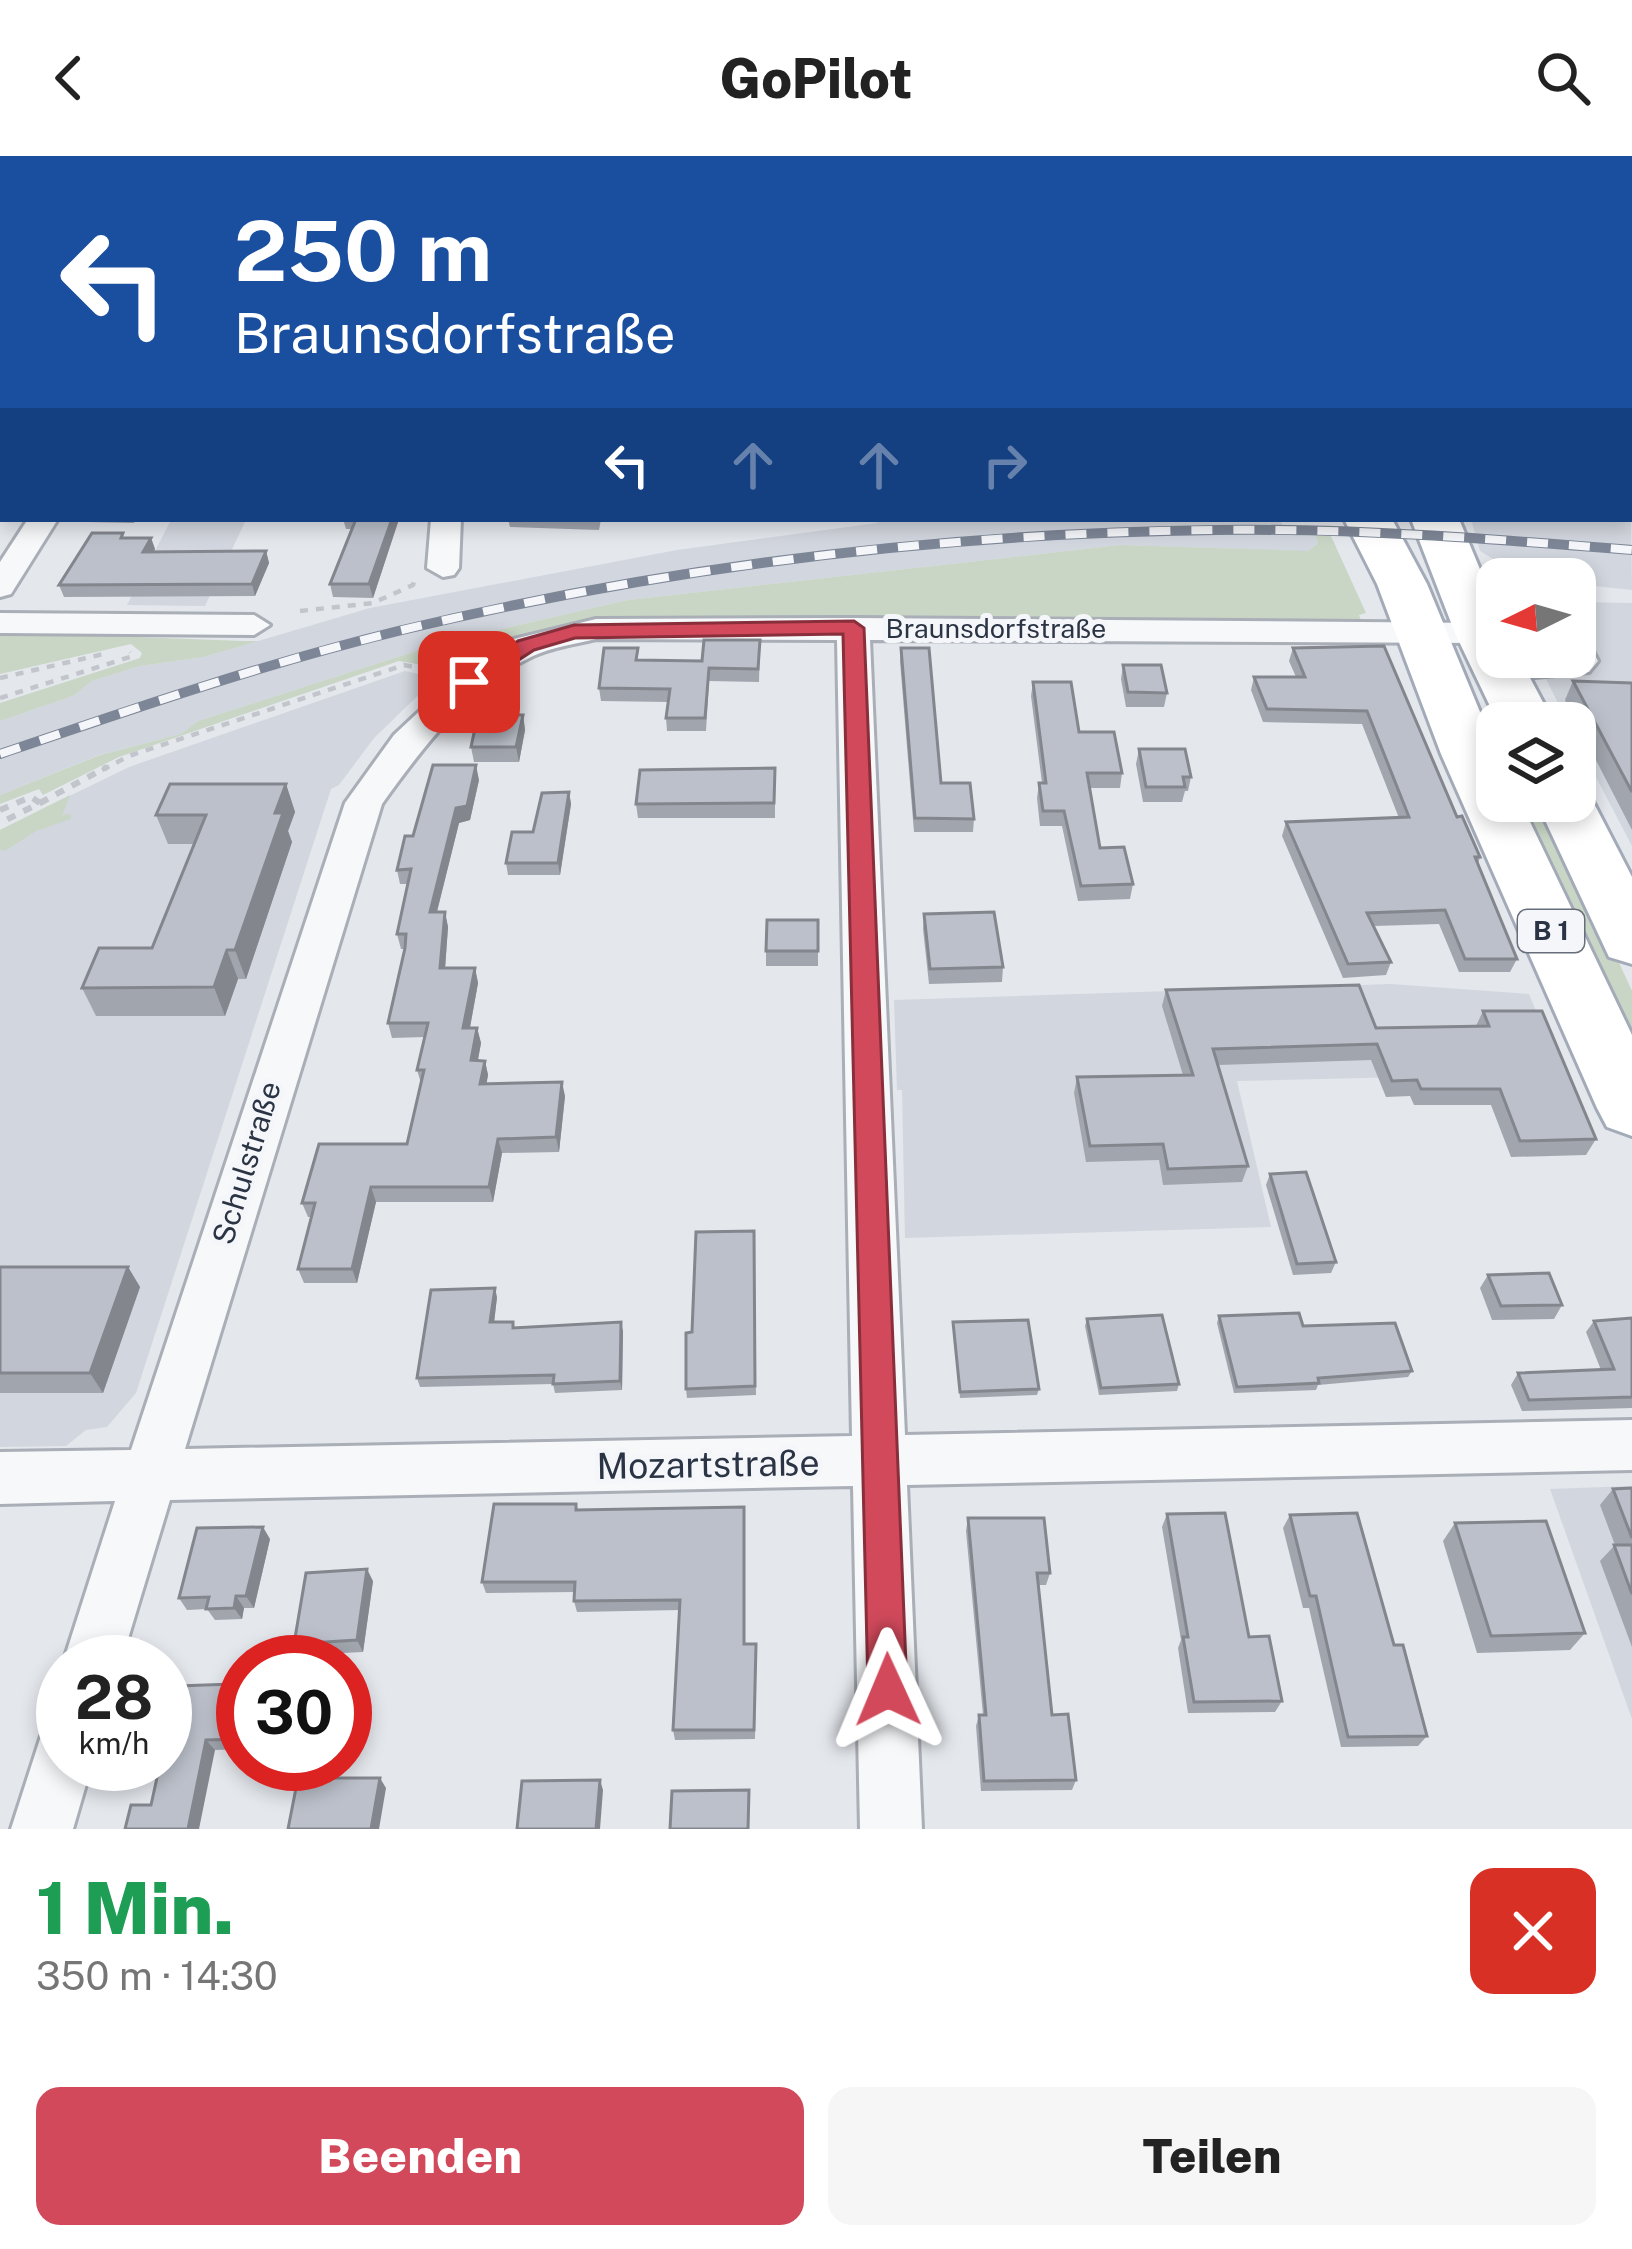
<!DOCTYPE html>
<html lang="de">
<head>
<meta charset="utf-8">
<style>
	body { margin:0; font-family:"Public Sans",sans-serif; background:#f6f6f6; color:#222; height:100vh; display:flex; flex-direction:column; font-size:45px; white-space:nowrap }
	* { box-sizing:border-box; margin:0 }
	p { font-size:39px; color:#767676 }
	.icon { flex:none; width:66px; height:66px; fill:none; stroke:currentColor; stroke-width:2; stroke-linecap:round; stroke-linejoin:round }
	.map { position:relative; height:1673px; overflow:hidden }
	.sheet { display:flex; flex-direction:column; background:#fff; flex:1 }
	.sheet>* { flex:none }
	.hud { position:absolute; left:0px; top:0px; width:1632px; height:366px; box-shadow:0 6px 18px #0003; background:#1a4fa0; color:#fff; overflow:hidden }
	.needle { width:78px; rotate:265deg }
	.buttons { position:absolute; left:1476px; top:402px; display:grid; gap:24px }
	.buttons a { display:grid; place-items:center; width:120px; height:120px; border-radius:24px; background:#fff; box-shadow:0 6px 18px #0003; font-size:60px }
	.speed { position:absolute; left:36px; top:1479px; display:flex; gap:24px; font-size:60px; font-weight:700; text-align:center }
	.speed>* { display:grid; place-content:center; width:156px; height:156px; border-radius:50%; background:#fff; box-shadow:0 6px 18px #0003; line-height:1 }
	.speed small { font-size:30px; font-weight:400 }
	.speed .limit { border:18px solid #d22; background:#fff; color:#111 }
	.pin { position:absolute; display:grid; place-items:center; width:102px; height:102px; color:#fff; margin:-51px; border-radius:24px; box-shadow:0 6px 18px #0006 }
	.me { position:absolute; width:132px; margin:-66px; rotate:359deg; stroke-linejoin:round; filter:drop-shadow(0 0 9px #0008) }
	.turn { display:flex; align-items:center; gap:42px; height:252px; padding:0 36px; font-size:54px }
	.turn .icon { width:156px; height:156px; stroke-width:2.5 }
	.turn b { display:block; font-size:84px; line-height:102px }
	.lanes { display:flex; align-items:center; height:114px; padding:0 36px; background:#0003; justify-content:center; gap:60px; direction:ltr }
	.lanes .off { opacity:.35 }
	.round { display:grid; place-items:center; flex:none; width:126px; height:126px; border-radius:24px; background:#f6f6f6 }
	.head { display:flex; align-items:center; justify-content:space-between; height:204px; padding:0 36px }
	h1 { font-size:72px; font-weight:800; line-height:90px; color:#1e9e55 }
	.action { display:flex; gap:24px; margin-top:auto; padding:24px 36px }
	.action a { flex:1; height:138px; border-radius:24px; background:#d1495b; color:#fff; font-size:48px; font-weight:800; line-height:138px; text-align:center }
	.action a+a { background:#f6f6f6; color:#222 }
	header { display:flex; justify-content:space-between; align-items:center; height:156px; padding:0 36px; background:#fff; font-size:54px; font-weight:800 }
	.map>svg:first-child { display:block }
	.built { fill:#d2d6de }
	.green { fill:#c9d6c5 }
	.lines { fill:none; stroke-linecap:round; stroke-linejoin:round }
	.lane-casing { stroke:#a9aeb7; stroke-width:6 }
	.street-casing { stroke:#a9aeb7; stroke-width:6 }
	.secondary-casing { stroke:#a9aeb7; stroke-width:6 }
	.primary-casing { stroke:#a3abb8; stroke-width:6 }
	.path-far1 { stroke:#c2c5cb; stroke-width:4.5; stroke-dasharray:8 8; stroke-linecap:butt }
	.path { stroke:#c2c5cb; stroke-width:6; stroke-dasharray:9 9; stroke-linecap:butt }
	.lane { fill:#f7f8fa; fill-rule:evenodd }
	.street { fill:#f7f8fa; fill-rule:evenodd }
	.secondary { fill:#fff; fill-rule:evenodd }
	.primary { fill:#fff; fill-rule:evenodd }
	.tram { stroke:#7d8696; stroke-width:3 }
	.rail-casing { stroke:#7d8696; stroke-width:10 }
	.rail { stroke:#f4f6f9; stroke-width:8; stroke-dasharray:21; stroke-linecap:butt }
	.wall { fill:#a1a5ae }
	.shaded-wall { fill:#83868d }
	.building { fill:#bbc0ca; stroke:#83868d; stroke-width:3 }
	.route { fill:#d1495b; stroke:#882f3b; stroke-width:3 }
	.labels { text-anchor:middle; stroke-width:10; stroke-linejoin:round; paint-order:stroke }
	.far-street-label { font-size:27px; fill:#2b3445; stroke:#f4f6f9 }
	.shield { fill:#f4f6f9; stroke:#676e7b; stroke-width:3 }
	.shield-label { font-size:27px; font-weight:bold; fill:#2b3445 }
	.street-label { font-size:30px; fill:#2b3445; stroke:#f4f6f9 }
	.near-street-label { font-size:36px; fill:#2b3445; stroke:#f4f6f9 }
</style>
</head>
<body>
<header><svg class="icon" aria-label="back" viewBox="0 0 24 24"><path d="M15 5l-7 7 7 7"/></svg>GoPilot<svg class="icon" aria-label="search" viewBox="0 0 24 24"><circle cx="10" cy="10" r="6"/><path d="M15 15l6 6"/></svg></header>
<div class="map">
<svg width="1632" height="1673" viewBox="0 0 1632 1673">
	<rect width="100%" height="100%" fill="#e4e7ec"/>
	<g class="built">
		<polygon points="1629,195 1632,434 1575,428 1575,423 1525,422 1521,410 1503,409 1480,395 1471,363 1629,363"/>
		<polygon points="878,363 1310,363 1311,366 1281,366 1285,378 1316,380 1318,387 1308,395 1293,395 1120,389 628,444 441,487 198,565 181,578 99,599 0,639 0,565 73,540 92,525 140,510 204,501 370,452 677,394 877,367"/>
		<polygon points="170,366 245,366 205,450 127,449"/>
		<polygon points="1575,446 1632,447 1632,690 1575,581 1575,567 1568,567 1535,501 1575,501"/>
		<polygon points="405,515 436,522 374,582 339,629 331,633 136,1237 107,1271 86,1274 66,1290 0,1291 0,674 129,611"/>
		<polygon points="1391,828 1529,838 1562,917 1237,925 1271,1071 905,1082 902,934 897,934 894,844"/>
		<polygon points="1632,1330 1632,1563 1550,1333"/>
	</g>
	<g class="green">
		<polygon points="1316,380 1331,380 1366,457 1359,459 1362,467 620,463 466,516 399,505 119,601 43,639 39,633 0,648 0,639 100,599 181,578 198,565 441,487 628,444 1120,389 1308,395 1318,387"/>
		<polygon points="0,476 244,485 259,485 204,501 140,510 92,525 73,540 0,565 0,547 140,502 142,497 131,488 0,518"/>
		<polygon points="70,639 62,659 71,658 71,663 36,675 5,695 0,693 0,674"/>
		<polygon points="1508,645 1545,645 1632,835 1632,911"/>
	</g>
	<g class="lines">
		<g class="lane-casing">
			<g id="lane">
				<polygon points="273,0 353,0 357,3 272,3"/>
				<polygon points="1456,414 1504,423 1497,423 1497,430 1450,422 1450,416"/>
				<polygon points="1575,471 1583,476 1598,505 1589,516 1503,524 1494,519 1503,514 1578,507 1581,504 1575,492"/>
			</g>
		</g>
		<g class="street-casing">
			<g id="street">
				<polygon points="267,0 289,0 265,3"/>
				<rect x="863" y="0" width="22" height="3"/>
				<polygon points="28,363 58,363 11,438 0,441 0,406"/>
				<polygon points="431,363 461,363 459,412 454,419 443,421 427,412"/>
				<polygon points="0,457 254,459 270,469 254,479 0,477"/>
				<path d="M 853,462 L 1481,467 L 1497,476 L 1493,484 L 1481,487 L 870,484 L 905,1279 L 1632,1264 L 1632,1314 L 907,1329 L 922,1673 L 860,1673 L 853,1330 L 170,1344 L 121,1506 L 63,1507 L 115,1345 L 0,1348 L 0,1296 L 131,1294 L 345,647 L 394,579 L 473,505 L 514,483 L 596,463 ZM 596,483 L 837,484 L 852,1280 L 185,1293 L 382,648 C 422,592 469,530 533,500 C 552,491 576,488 596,483 Z"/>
				<polygon points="63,1571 63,1608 92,1608 73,1673 11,1673 41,1580"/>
			</g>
		</g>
		<g class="secondary-casing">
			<rect id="secondary" x="1629" y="171" width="3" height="22"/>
		</g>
		<g class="primary-casing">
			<g id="primary">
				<rect x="1171" y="0" width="34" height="3"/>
				<polygon points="1267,0 1301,0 1303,3 1269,3"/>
				<polygon points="1344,363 1392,363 1427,428 1497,597 1497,645 1520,645 1632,879 1632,980 1607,971 1597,952 1441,598 1377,428"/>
				<polygon points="1411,363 1459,363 1497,454 1497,501 1519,501 1554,567 1498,567 1455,477"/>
				<polygon points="1575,629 1586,632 1632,721 1632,808 1609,801 1536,645 1575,645"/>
			</g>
		</g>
		<g class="path-far1">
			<polyline points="300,455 373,447 413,429 416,419"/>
			<polyline points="0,522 108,497"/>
			<polyline points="0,542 133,500 130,496"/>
			<polyline points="102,614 129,600 404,509 439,516"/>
		</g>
		<g class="path">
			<polyline points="40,647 107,611"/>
			<polyline points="0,654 31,641 40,647 0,667"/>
		</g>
		<use href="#lane" class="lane"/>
		<use href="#street" class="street"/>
		<use href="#secondary" class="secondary"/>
		<use href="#primary" class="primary"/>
		<polyline class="tram" points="0,100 3,96"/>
		<g class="rail-casing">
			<path id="rail" d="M 0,598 C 132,553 263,508 398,475 C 665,411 941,377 1216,374 C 1355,372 1493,383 1632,394"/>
		</g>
		<use href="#rail" class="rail"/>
	</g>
	<g class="wall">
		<polygon points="1213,0 1250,0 1249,3 1214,3"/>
		<polygon points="1494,0 1632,0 1632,159 1629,159 1629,3 1496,3"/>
		<polygon points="1629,232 1632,234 1632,324 1629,322"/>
		<polygon points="85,363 136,363 134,367 87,366"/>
		<polygon points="343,363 399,363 373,442 333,441 330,428 352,373 346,373"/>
		<polygon points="508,363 601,363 599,374 510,371"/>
		<polygon points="125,382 151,382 155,393 154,396 266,395 269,407 255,440 64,441 59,429"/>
		<polygon points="760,484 759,526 709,525 706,575 667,575 666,562 668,546 601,545 599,532 639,504 702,505"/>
		<polygon points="1384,490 1457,661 1480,701 1478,708 1517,803 1510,816 1459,816 1439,768 1374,770 1391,806 1386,819 1343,822 1282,680 1286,666 1399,662 1362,568 1263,566 1251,534 1254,521 1296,521 1289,505 1293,492"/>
		<polygon points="901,492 941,627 974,663 973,676 914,676 900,505"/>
		<polygon points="1123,509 1167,537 1164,551 1126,551 1121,523"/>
		<polygon points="1573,525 1632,527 1632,674 1565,544"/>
		<polygon points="1033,526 1079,576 1122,617 1120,632 1089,632 1100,692 1133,728 1130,743 1078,745 1062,670 1040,670 1037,642 1039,627 1042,627 1031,540"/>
		<polygon points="523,559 525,574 519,606 474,606 471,591"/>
		<polygon points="1139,593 1191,621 1188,635 1185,635 1182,646 1143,646 1136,608"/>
		<polygon points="775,612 775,662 638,662 636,648"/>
		<polygon points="479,624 470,664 459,667 437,756 445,756 448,771 445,812 475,812 478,827 470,872 477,872 481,887 478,904 485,905 488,919 486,928 565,940 559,996 502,997 493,1046 376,1046 357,1127 304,1127 298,1113 312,1061 308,1061 302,1047 407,988 421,927 417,914 425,881 392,882 388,867 405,793 401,793 397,778 407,728 400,728 397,714 413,680"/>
		<polygon points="286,628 295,656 288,675 292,686 246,823 238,823 225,860 96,860 82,832 152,792 194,688 168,688 156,659"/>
		<polygon points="569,636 571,648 560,719 508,719 506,707"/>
		<polygon points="924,758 1003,811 1002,826 929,828 923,773"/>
		<polygon points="818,764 818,810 766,810 766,795"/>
		<polygon points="1166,834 1376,872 1476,870 1483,855 1596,983 1586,999 1511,1001 1491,949 1414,949 1410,940 1386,941 1371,904 1218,909 1248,1010 1242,1026 1163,1029 1159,1004 1086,1006 1074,937 1077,921 1183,919 1162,850"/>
		<polygon points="1270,1018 1336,1106 1331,1117 1293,1119 1266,1029"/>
		<polygon points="754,1075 756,1239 687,1242 686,1233 692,1176"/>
		<polygon points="0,1111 128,1111 140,1131 103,1237 0,1237"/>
		<polygon points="1488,1119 1562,1149 1554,1163 1492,1164 1480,1132"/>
		<polygon points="497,1141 494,1166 515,1172 621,1166 623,1176 622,1234 555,1237 553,1228 420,1231 417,1222"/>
		<polygon points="1219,1160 1303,1170 1412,1215 1408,1221 1318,1229 1316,1234 1234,1237 1217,1167"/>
		<polygon points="1632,1162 1632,1252 1522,1255 1511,1229 1518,1217 1601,1214 1586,1176 1594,1165"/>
		<polygon points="1087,1163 1179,1228 1177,1235 1099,1239 1085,1170"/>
		<polygon points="953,1166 1039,1233 1037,1239 960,1242"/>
		<polygon points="1632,1332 1632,1491 1600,1405 1615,1389 1600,1349 1613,1333"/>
		<polygon points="576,1348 578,1354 756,1498 755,1583 675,1584 673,1574 680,1454 577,1456 574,1445 574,1436 486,1437 482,1426"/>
		<polygon points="1167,1358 1249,1481 1282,1545 1275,1556 1188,1557 1178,1492 1181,1484 1162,1371"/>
		<polygon points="1290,1359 1394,1489 1427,1580 1418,1590 1341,1591 1309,1452 1303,1452 1283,1372"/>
		<polygon points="968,1362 1050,1417 1046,1429 1039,1429 1052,1559 1076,1624 1072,1634 981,1635 976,1570 979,1559 983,1559 966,1375"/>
		<polygon points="1455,1367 1585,1477 1570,1494 1477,1497 1443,1385"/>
		<polygon points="270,1383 254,1452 244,1452 242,1463 215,1464 207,1453 187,1454 179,1442"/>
		<polygon points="373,1425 363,1496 302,1499 294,1488"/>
		<polygon points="232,1528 240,1538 243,1538 243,1593 215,1594 151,1649"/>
	</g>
	<g class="shaded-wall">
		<polygon points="392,363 399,363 373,442 369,428"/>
		<polygon points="151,382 155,393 148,408 143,396"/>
		<polygon points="266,395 269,407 255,440 252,428"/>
		<polygon points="523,559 525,574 519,606 516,591"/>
		<polygon points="476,609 479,624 470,664 459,667 433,771 430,756 456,652"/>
		<polygon points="286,628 295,656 288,675 292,686 246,823 235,794 275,657"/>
		<polygon points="569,636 571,648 560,719 558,707"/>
		<polygon points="445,756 448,771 444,827 440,812"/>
		<polygon points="227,794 238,823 225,860 214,831"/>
		<polygon points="475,812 478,827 467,887 463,872"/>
		<polygon points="477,872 481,887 475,919 471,904"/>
		<polygon points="485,905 488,919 484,943 480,928"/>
		<polygon points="562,926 565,940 559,996 556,981"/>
		<polygon points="498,983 502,997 493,1046 489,1031"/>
		<polygon points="371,1031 376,1046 357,1127 352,1113"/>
		<polygon points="128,1111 140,1131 103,1237 90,1217"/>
		<polygon points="495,1132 497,1141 493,1176 490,1166"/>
		<polygon points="621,1166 623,1176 622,1234 620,1225"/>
		<polygon points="263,1371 270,1383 254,1452 246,1440"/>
		<polygon points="367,1413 373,1425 363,1496 357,1484"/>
		<polygon points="236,1440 244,1452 242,1463 234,1452"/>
		<polygon points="206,1584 215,1594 199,1673 188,1673"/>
		<polygon points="380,1622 386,1632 379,1673 371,1673"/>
		<polygon points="600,1624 603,1634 600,1673 596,1673"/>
	</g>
	<g class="building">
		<polygon points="313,0 518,0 516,3 311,3"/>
		<polygon points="608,0 710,0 709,3 607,3"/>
		<polygon points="754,0 812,0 811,3 754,3"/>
		<rect x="904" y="0" width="50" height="3"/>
		<polygon points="1112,0 1161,0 1162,3 1112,3"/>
		<polygon points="1314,0 1346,0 1347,3 1315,3"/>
		<polygon points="1512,0 1632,0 1632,139 1629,139 1629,3 1514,3"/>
		<polygon points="1629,232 1632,234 1632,299 1629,294"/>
		<polygon points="356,363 392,363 369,428 330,428"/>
		<polygon points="92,377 123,377 121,382 151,382 143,396 266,395 252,428 59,429"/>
		<polygon points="704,484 760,484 758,513 709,512 705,562 666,562 670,533 599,532 604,492 638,492 636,504 702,505"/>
		<polygon points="1384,490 1457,661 1462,660 1480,701 1475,701 1517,803 1465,803 1445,754 1367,757 1391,806 1348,808 1286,666 1409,661 1367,555 1267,553 1254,521 1305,521 1293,492"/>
		<polygon points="901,492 929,492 941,627 970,627 974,663 915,662"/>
		<polygon points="1123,509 1161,509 1167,537 1128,536"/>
		<polygon points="1573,525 1632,527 1632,636"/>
		<polygon points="1033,526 1071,526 1079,576 1114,576 1122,617 1087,617 1100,692 1124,691 1133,728 1081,730 1064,655 1043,655 1039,627 1046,627"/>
		<polygon points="478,559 523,559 516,591 471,591"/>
		<polygon points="1139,593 1185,593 1191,621 1183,621 1185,631 1146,631"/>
		<polygon points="433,609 476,609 467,650 456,652 430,756 445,756 440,812 475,812 463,872 477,872 471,904 485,905 480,928 562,926 556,981 498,983 489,1031 371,1031 352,1113 298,1113 315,1047 302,1047 319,988 407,988 424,914 417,914 428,867 388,867 405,792 406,778 397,778 411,713 397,714 405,680 413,680"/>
		<polygon points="775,612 774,647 636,648 640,614"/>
		<polygon points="170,628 286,628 275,657 283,657 235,794 227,794 214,831 82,832 99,792 152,792 206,659 156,659"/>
		<polygon points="569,636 558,707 506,707 512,676 533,676 542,637"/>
		<polygon points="994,756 1003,811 930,813 924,758"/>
		<polygon points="767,764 818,764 818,795 766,795"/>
		<polygon points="1359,829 1376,872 1489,870 1483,855 1542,855 1596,983 1520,985 1500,933 1421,933 1417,924 1392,925 1377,888 1213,893 1248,1010 1168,1013 1163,988 1090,990 1077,921 1193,919 1166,834"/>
		<polygon points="1306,1016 1336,1106 1297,1108 1270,1018"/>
		<polygon points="754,1075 755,1230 686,1233 686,1177 692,1176 696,1076"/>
		<polygon points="0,1111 128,1111 90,1217 0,1217"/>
		<polygon points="1549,1117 1562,1149 1501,1150 1488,1119"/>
		<polygon points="495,1132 490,1166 513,1166 513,1172 621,1166 620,1225 553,1228 554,1219 417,1222 431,1134"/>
		<polygon points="1299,1157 1303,1170 1395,1167 1412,1215 1318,1222 1319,1227 1237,1231 1219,1160"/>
		<polygon points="1162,1159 1179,1228 1101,1232 1087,1163"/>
		<polygon points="1632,1162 1632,1241 1529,1244 1518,1217 1614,1213 1594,1165"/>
		<polygon points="1028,1164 1039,1233 960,1236 953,1166"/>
		<polygon points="1632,1332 1632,1382 1613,1333"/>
		<polygon points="494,1348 576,1348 576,1354 744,1351 744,1488 756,1488 754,1574 673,1574 680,1444 574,1445 575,1426 482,1426"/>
		<polygon points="1225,1357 1249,1481 1269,1480 1282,1545 1194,1546 1183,1481 1188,1481 1167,1358"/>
		<polygon points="1357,1357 1394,1489 1403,1489 1427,1580 1348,1581 1316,1440 1310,1440 1290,1359"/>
		<polygon points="968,1362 1044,1362 1050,1417 1037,1417 1052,1559 1068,1558 1076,1624 984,1625 979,1559 986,1559"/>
		<polygon points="1546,1365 1585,1477 1491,1480 1455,1367"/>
		<polygon points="263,1371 246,1440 236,1440 234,1452 206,1453 209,1441 179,1442 197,1372"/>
		<polygon points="1614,1389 1632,1389 1632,1438"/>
		<polygon points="367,1413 357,1484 294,1488 306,1417"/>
		<polygon points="232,1528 229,1539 243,1538 243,1583 206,1584 188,1673 125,1673 131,1649 151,1649 160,1608 165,1608 165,1588 178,1530"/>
		<polygon points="298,1622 380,1622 371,1673 288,1673"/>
		<polygon points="600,1624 596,1673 517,1673 522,1625"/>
		<polygon points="749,1634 748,1673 670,1673 672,1635"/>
	</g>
	<polygon class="route" points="854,465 864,472 907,1534 901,1547 888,1553 874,1547 868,1534 843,478 575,482 534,494 477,531 461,531 458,526 518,485 574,469"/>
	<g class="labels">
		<g class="far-street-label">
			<text x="996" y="482">Braunsdorfstraße</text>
		</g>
		<rect class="shield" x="1518" y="754" width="66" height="42" rx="9"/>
		<g class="shield-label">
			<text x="1551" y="784">B 1</text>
		</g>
		<g class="street-label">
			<text transform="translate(247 1007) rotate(-73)" y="10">Schulstraße</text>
		</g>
		<g class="near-street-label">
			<text transform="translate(708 1308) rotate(-1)" y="13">Mozartstraße</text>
		</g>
	</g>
</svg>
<div class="buttons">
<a><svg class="needle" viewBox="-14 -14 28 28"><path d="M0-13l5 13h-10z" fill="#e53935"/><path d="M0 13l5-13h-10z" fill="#767676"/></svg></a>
<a><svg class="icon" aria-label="layers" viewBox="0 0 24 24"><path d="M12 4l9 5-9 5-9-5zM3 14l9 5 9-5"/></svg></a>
</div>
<div class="speed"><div>28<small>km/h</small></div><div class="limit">30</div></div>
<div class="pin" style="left:469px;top:526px;background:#d93025"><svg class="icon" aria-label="arrive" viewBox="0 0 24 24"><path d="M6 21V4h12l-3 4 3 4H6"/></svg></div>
<svg class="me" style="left:888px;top:1534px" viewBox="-20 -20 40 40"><path d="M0-17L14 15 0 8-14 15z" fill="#d1495b" stroke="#fff" stroke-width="4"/></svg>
<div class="hud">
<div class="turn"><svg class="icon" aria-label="left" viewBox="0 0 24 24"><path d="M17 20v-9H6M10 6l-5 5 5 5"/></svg><div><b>250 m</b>Braunsdorfstraße</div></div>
<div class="lanes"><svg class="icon" aria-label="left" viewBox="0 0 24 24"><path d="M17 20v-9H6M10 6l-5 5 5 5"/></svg><svg class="icon off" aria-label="ahead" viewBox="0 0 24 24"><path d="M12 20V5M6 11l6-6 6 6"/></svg><svg class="icon off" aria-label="ahead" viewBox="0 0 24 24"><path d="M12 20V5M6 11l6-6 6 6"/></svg><svg class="icon off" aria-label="right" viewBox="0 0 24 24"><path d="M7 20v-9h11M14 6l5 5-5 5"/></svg></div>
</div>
</div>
<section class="sheet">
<div class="head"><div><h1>1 Min.</h1><p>350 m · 14:30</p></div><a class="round" style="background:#d93025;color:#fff"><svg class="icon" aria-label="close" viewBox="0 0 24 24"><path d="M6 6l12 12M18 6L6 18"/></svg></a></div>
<div class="action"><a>Beenden</a><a>Teilen</a></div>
</section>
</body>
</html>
